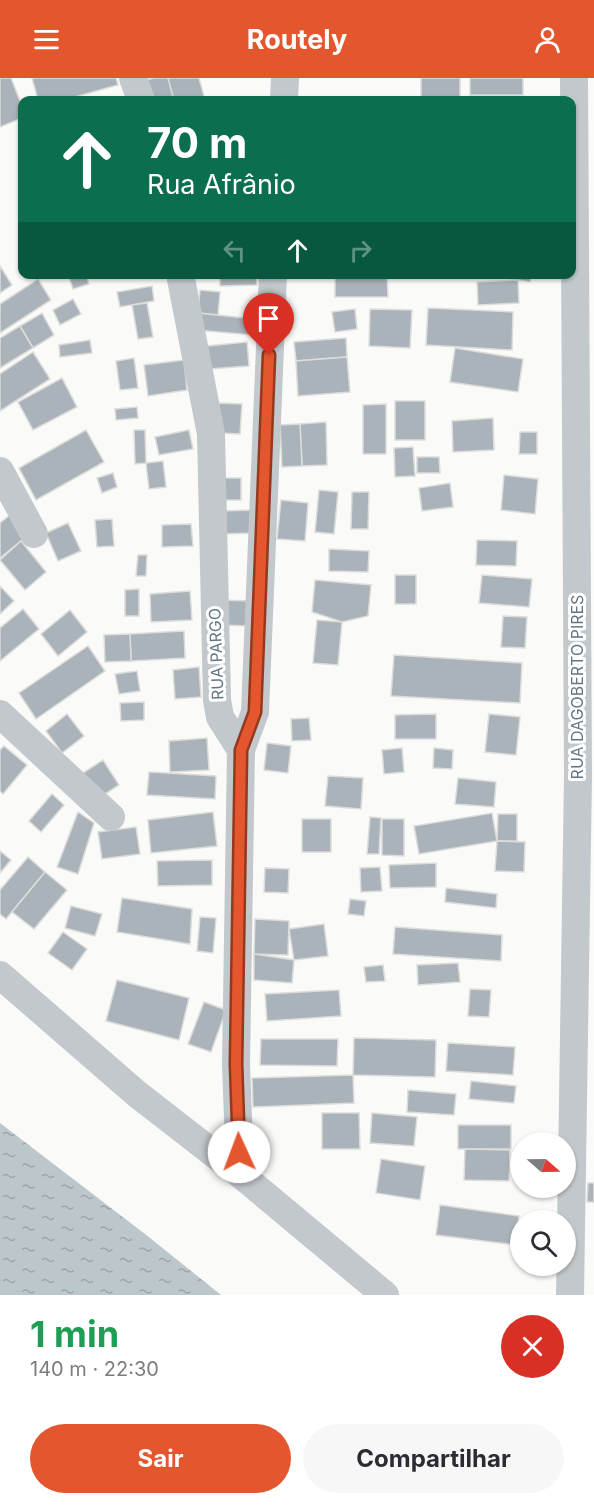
<!DOCTYPE html>
<html lang="pt">
<head>
<meta charset="utf-8">
<style>
	body { margin:0; font-family:Inter,sans-serif; background:#f7f7f7; color:#2b2b33; height:100vh; display:flex; flex-direction:column; font-size:22px; white-space:nowrap }
	* { box-sizing:border-box; margin:0 }
	p { font-size:20px; color:#7c7c81 }
	.icon { flex:none; width:33px; height:33px; fill:none; stroke:currentColor; stroke-width:2; stroke-linecap:round; stroke-linejoin:round }
	.map { position:relative; height:1217px; overflow:hidden }
	.side { display:flex; flex-direction:column; background:#fff; flex:1 }
	.side>* { flex:none }
	.hud { position:absolute; left:18px; top:18px; width:558px; height:183px; border-radius:12px; box-shadow:0 2px 4px #0004; background:#0b6e4f; color:#fff; overflow:hidden }
	.needle { width:39px; rotate:110deg }
	.tools { position:absolute; left:510px; top:1054px; display:grid; gap:12px }
	.tools a { display:grid; place-items:center; width:66px; height:66px; border-radius:50%; background:#fff; box-shadow:0 2px 4px #0004; font-size:30px }
	.pin { position:absolute; display:grid; place-items:center; width:51px; height:51px; color:#fff; margin:-62px -26px; border-radius:50% 50% 50% 0; rotate:-45deg; box-shadow:0 0 6px #0007 }
	.pin .icon { rotate:45deg }
	.me { position:absolute; width:66px; margin:-33px; rotate:358deg; stroke-linejoin:round; filter:drop-shadow(0 0 4px #0008) }
	.turn { display:flex; align-items:center; gap:21px; height:126px; padding:0 30px; font-size:27px }
	.turn .icon { width:78px; height:78px; stroke-width:2.5 }
	.turn b { display:block; font-size:42px; line-height:51px }
	.lanes { display:flex; align-items:center; height:57px; padding:0 30px; background:#0003; justify-content:center; gap:30px; direction:ltr }
	.lanes .off { opacity:.35 }
	.round { display:grid; place-items:center; flex:none; width:63px; height:63px; border-radius:32px; background:#f7f7f7 }
	.overview { display:flex; align-items:center; justify-content:space-between; height:102px; padding:0 30px }
	h1 { font-size:36px; font-weight:700; line-height:45px; color:#1e9e55 }
	.action { display:flex; gap:12px; margin-top:auto; padding:12px 30px }
	.action a { flex:1; height:69px; border-radius:36px; background:#e4572e; color:#fff; font-size:24px; font-weight:700; line-height:69px; text-align:center }
	.action a+a { background:#f7f7f7; color:#2b2b33 }
	header { display:flex; justify-content:space-between; align-items:center; height:78px; padding:0 30px; background:#e4572e; color:#fff; font-size:27px; font-weight:700 }
	.map>svg:first-child { display:block }
	.water { fill:url(#water-ripples) }
	.building { fill:#aab3b9; stroke:#dcdcda; stroke-width:1.5 }
	.lines { fill:none; stroke-linecap:round; stroke-linejoin:round }
	.minor { stroke:#c3c8cc; stroke-width:28 }
	.route-casing { stroke:#94391e; stroke-width:15 }
	.route { stroke:#e4572e; stroke-width:10 }
	.labels { text-anchor:middle; stroke-width:6; stroke-linejoin:round; paint-order:stroke }
	.street-label { font-size:16px; fill:#657683; stroke:#fff }
</style>
</head>
<body>
<header><svg class="icon" aria-label="menu" viewBox="0 0 24 24"><path d="M4 6h16M4 12h16M4 18h16"/></svg>Routely<svg class="icon" aria-label="person" viewBox="0 0 24 24"><circle cx="12" cy="8" r="4"/><path d="M4 21q1-7 8-7t8 7"/></svg></header>
<div class="map">
<svg width="594" height="1217" viewBox="0 0 594 1217">
	<defs>
		<pattern id="water-ripples" width="26" height="14" patternUnits="userSpaceOnUse" patternTransform="scale(1.5)"><rect width="26" height="14" fill="#bbc7cb"/><path d="M2 4q2-2 4 0t4 0M15 11q2-2 4 0t4 0" fill="none" stroke="#9ca6aa"/></pattern>
	</defs>
	<rect width="100%" height="100%" fill="#fafaf8"/>
	<polygon class="water" points="0,1045 145,1156 221,1217 0,1217"/>
	<g class="building">
		<polygon points="0,0 11,0 22,28 22,40 0,49"/>
		<polygon points="32,0 116,0 118,7 64,22 38,22"/>
		<polygon points="154,0 168,0 174,22 147,22 142,3"/>
		<polygon points="168,0 199,0 205,22 174,22"/>
		<rect x="421" y="0" width="39" height="20"/>
		<rect x="470" y="0" width="53" height="17"/>
		<polygon points="0,188 12,207 0,215"/>
		<polygon points="68,196 86,196 89,206 73,211"/>
		<polygon points="220,196 256,196 257,207 220,208"/>
		<polygon points="335,196 387,196 388,219 335,219"/>
		<polygon points="488,196 532,196 530,204"/>
		<polygon points="38,201 51,222 0,255 0,226"/>
		<polygon points="518,202 519,225 478,227 477,204"/>
		<polygon points="152,208 154,223 120,229 117,214"/>
		<polygon points="200,212 220,214 218,237 198,235"/>
		<polygon points="73,221 81,236 60,247 53,232"/>
		<polygon points="147,225 153,259 138,261 132,227"/>
		<polygon points="428,230 513,234 512,272 426,267"/>
		<polygon points="355,231 357,251 335,254 332,234"/>
		<polygon points="370,231 412,232 410,270 369,268"/>
		<polygon points="42,235 54,257 33,270 20,248"/>
		<polygon points="198,235 255,241 253,257 196,252"/>
		<polygon points="20,248 33,270 0,290 0,260"/>
		<polygon points="346,260 347,279 296,283 294,264"/>
		<polygon points="90,262 92,275 60,279 59,267"/>
		<polygon points="247,264 249,288 209,291 207,268"/>
		<polygon points="455,270 523,281 518,314 450,304"/>
		<polygon points="33,274 50,301 0,333 0,296"/>
		<polygon points="347,279 350,314 298,318 296,283"/>
		<polygon points="134,280 138,310 120,312 116,283"/>
		<polygon points="184,282 187,312 148,318 144,287"/>
		<polygon points="62,300 77,329 33,352 18,324"/>
		<rect x="395" y="323" width="30" height="39"/>
		<polygon points="219,325 242,326 240,356 218,355"/>
		<polygon points="386,326 386,376 363,376 363,327"/>
		<polygon points="137,329 138,340 116,342 115,331"/>
		<polygon points="493,340 494,372 453,374 452,343"/>
		<polygon points="326,344 327,387 302,388 300,346"/>
		<polygon points="300,346 302,388 282,389 280,347"/>
		<polygon points="86,352 104,384 36,422 19,390"/>
		<polygon points="134,352 145,352 146,385 135,386"/>
		<polygon points="189,352 193,371 159,377 155,359"/>
		<polygon points="520,354 537,354 537,376 519,376"/>
		<polygon points="413,369 415,398 395,399 394,370"/>
		<polygon points="417,379 439,379 440,395 417,395"/>
		<polygon points="163,383 166,409 149,411 146,385"/>
		<polygon points="113,395 117,409 102,415 97,400"/>
		<polygon points="504,397 538,401 535,436 501,432"/>
		<rect x="219" y="400" width="22" height="22"/>
		<polygon points="450,405 453,429 422,433 419,410"/>
		<polygon points="319,412 338,414 334,456 315,454"/>
		<polygon points="352,414 369,414 368,451 351,451"/>
		<polygon points="281,422 308,425 305,463 277,461"/>
		<polygon points="253,432 253,455 219,456 219,433"/>
		<polygon points="10,437 27,458 0,480 0,445"/>
		<polygon points="112,441 114,468 97,469 95,442"/>
		<polygon points="68,445 81,473 58,483 46,455"/>
		<polygon points="191,446 193,468 162,469 162,447"/>
		<polygon points="477,462 517,463 516,488 476,487"/>
		<polygon points="21,463 46,494 25,512 0,482"/>
		<polygon points="329,471 369,473 368,494 329,493"/>
		<polygon points="138,477 147,477 146,498 136,498"/>
		<rect x="395" y="497" width="21" height="29"/>
		<polygon points="482,497 532,501 529,529 479,525"/>
		<polygon points="315,502 371,507 368,538 342,544 312,534"/>
		<polygon points="0,508 14,523 0,536"/>
		<polygon points="139,511 139,538 125,538 125,512"/>
		<polygon points="190,513 192,542 151,544 150,516"/>
		<polygon points="219,522 253,523 252,548 218,547"/>
		<polygon points="23,531 39,551 0,583 0,550"/>
		<polygon points="70,532 87,554 58,578 41,556"/>
		<polygon points="503,538 527,539 525,570 501,569"/>
		<polygon points="317,542 342,544 338,587 313,585"/>
		<polygon points="184,553 185,580 131,583 130,556"/>
		<polygon points="130,556 131,583 105,584 104,557"/>
		<polygon points="88,568 105,593 36,641 19,615"/>
		<polygon points="394,577 522,585 520,625 391,618"/>
		<polygon points="199,589 201,619 175,621 173,592"/>
		<polygon points="137,593 140,613 119,616 115,596"/>
		<polygon points="144,624 144,642 121,643 120,625"/>
		<polygon points="67,636 84,658 62,675 46,653"/>
		<polygon points="436,636 436,661 395,661 395,637"/>
		<polygon points="489,636 520,639 516,677 485,674"/>
		<polygon points="309,640 311,662 292,663 291,641"/>
		<polygon points="207,660 209,692 170,694 169,663"/>
		<polygon points="267,665 291,668 288,695 264,692"/>
		<polygon points="4,668 27,687 3,716 0,713 0,672"/>
		<polygon points="402,670 404,694 384,696 382,672"/>
		<polygon points="434,670 453,672 452,691 433,690"/>
		<polygon points="103,682 119,707 96,722 80,697"/>
		<polygon points="149,694 216,698 215,721 147,717"/>
		<polygon points="328,698 363,700 361,731 325,728"/>
		<polygon points="458,700 496,704 494,729 455,726"/>
		<polygon points="52,716 64,727 41,754 29,743"/>
		<polygon points="78,734 94,745 78,796 57,789"/>
		<polygon points="213,734 217,768 151,775 148,742"/>
		<polygon points="492,735 497,763 419,776 414,748"/>
		<polygon points="498,736 517,736 517,763 497,763"/>
		<polygon points="370,739 381,740 379,776 367,776"/>
		<rect x="302" y="741" width="29" height="33"/>
		<polygon points="382,741 404,741 404,778 382,777"/>
		<polygon points="136,749 140,776 102,781 98,754"/>
		<polygon points="497,763 525,764 524,794 495,793"/>
		<polygon points="0,773 11,782 0,795"/>
		<polygon points="28,779 45,794 6,841 0,836 0,812"/>
		<polygon points="212,782 212,807 158,808 157,783"/>
		<polygon points="436,785 436,809 390,810 389,787"/>
		<polygon points="380,789 382,813 361,814 360,790"/>
		<polygon points="265,790 289,791 288,815 264,814"/>
		<polygon points="45,794 67,812 34,851 12,834"/>
		<polygon points="446,810 497,816 496,830 445,824"/>
		<polygon points="122,820 192,831 190,866 117,854"/>
		<polygon points="350,821 366,823 364,838 348,836"/>
		<polygon points="71,828 102,836 95,858 65,850"/>
		<polygon points="200,839 216,840 213,875 197,873"/>
		<polygon points="255,841 289,843 288,877 254,876"/>
		<polygon points="324,846 328,878 294,882 289,851"/>
		<polygon points="395,849 502,857 501,883 393,876"/>
		<polygon points="63,854 87,871 72,892 48,875"/>
		<polygon points="254,876 294,882 292,905 254,902"/>
		<polygon points="458,885 460,904 418,907 417,887"/>
		<polygon points="383,887 385,903 366,904 364,889"/>
		<polygon points="117,902 189,920 179,962 106,943"/>
		<polygon points="470,911 491,912 489,939 468,938"/>
		<polygon points="339,912 341,938 267,943 265,916"/>
		<polygon points="204,924 226,932 211,974 188,966"/>
		<polygon points="354,960 436,962 435,999 353,997"/>
		<polygon points="261,961 338,961 337,988 260,987"/>
		<polygon points="448,965 515,969 513,997 446,993"/>
		<polygon points="353,997 354,1025 253,1029 252,1000"/>
		<polygon points="471,1003 516,1008 514,1025 469,1021"/>
		<polygon points="408,1012 456,1016 454,1037 407,1034"/>
		<polygon points="322,1035 359,1035 360,1071 322,1071"/>
		<polygon points="372,1035 417,1039 414,1068 370,1065"/>
		<rect x="458" y="1047" width="53" height="24"/>
		<polygon points="465,1071 510,1072 509,1103 464,1102"/>
		<polygon points="381,1081 425,1088 420,1122 376,1115"/>
		<polygon points="588,1105 594,1105 594,1124 587,1124"/>
		<polygon points="440,1127 519,1138 515,1167 436,1157"/>
	</g>
	<g class="lines">
		<g class="minor">
			<polyline points="133,0 141,22"/>
			<polyline points="284,22 285,0"/>
			<polyline points="180,196 211,356 217,622 220,639 241,672 236,986 240,1096"/>
			<polyline points="0,393 34,456"/>
			<polyline points="0,636 111,739"/>
			<polyline points="241,672 255,634 273,196"/>
			<polyline points="0,897 137,1016 240,1096 385,1217"/>
			<polyline points="570,1217 578,698 574,0"/>
		</g>
	</g>
	<g class="lines">
		<g class="route-casing">
			<polyline id="route" points="239,1074 236,986 241,672 255,634 269,277"/>
		</g>
		<use href="#route" class="route"/>
	</g>
	<g class="labels">
		<g class="street-label">
			<text transform="translate(216 576) rotate(-92)" y="6">RUA PARGO</text>
			<text transform="translate(577 609) rotate(-90)" y="6">RUA DAGOBERTO PIRES</text>
		</g>
	</g>
</svg>
<div class="tools">
<a><svg class="needle" viewBox="-14 -14 28 28"><path d="M0-13l5 13h-10z" fill="#e53935"/><path d="M0 13l5-13h-10z" fill="#7c7c81"/></svg></a>
<a><svg class="icon" aria-label="search" viewBox="0 0 24 24"><circle cx="10" cy="10" r="6"/><path d="M15 15l6 6"/></svg></a>
</div>
<div class="pin" style="left:269px;top:277px;background:#d93025"><svg class="icon" aria-label="arrive" viewBox="0 0 24 24"><path d="M6 21V4h12l-3 4 3 4H6"/></svg></div>
<svg class="me" style="left:239px;top:1074px" viewBox="-20 -20 40 40"><circle r="19" fill="#fff"/><path d="M0-13L10 11 0 6-10 11z" fill="#e4572e"/></svg>
<div class="hud">
<div class="turn"><svg class="icon" aria-label="ahead" viewBox="0 0 24 24"><path d="M12 20V5M6 11l6-6 6 6"/></svg><div><b>70 m</b>Rua Afrânio</div></div>
<div class="lanes"><svg class="icon off" aria-label="left" viewBox="0 0 24 24"><path d="M17 20v-9H6M10 6l-5 5 5 5"/></svg><svg class="icon" aria-label="ahead" viewBox="0 0 24 24"><path d="M12 20V5M6 11l6-6 6 6"/></svg><svg class="icon off" aria-label="right" viewBox="0 0 24 24"><path d="M7 20v-9h11M14 6l5 5-5 5"/></svg></div>
</div>
</div>
<section class="side">
<div class="overview"><div><h1>1 min</h1><p>140 m · 22:30</p></div><a class="round" style="background:#d93025;color:#fff"><svg class="icon" aria-label="close" viewBox="0 0 24 24"><path d="M6 6l12 12M18 6L6 18"/></svg></a></div>
<div class="action"><a>Sair</a><a>Compartilhar</a></div>
</section>
</body>
</html>
